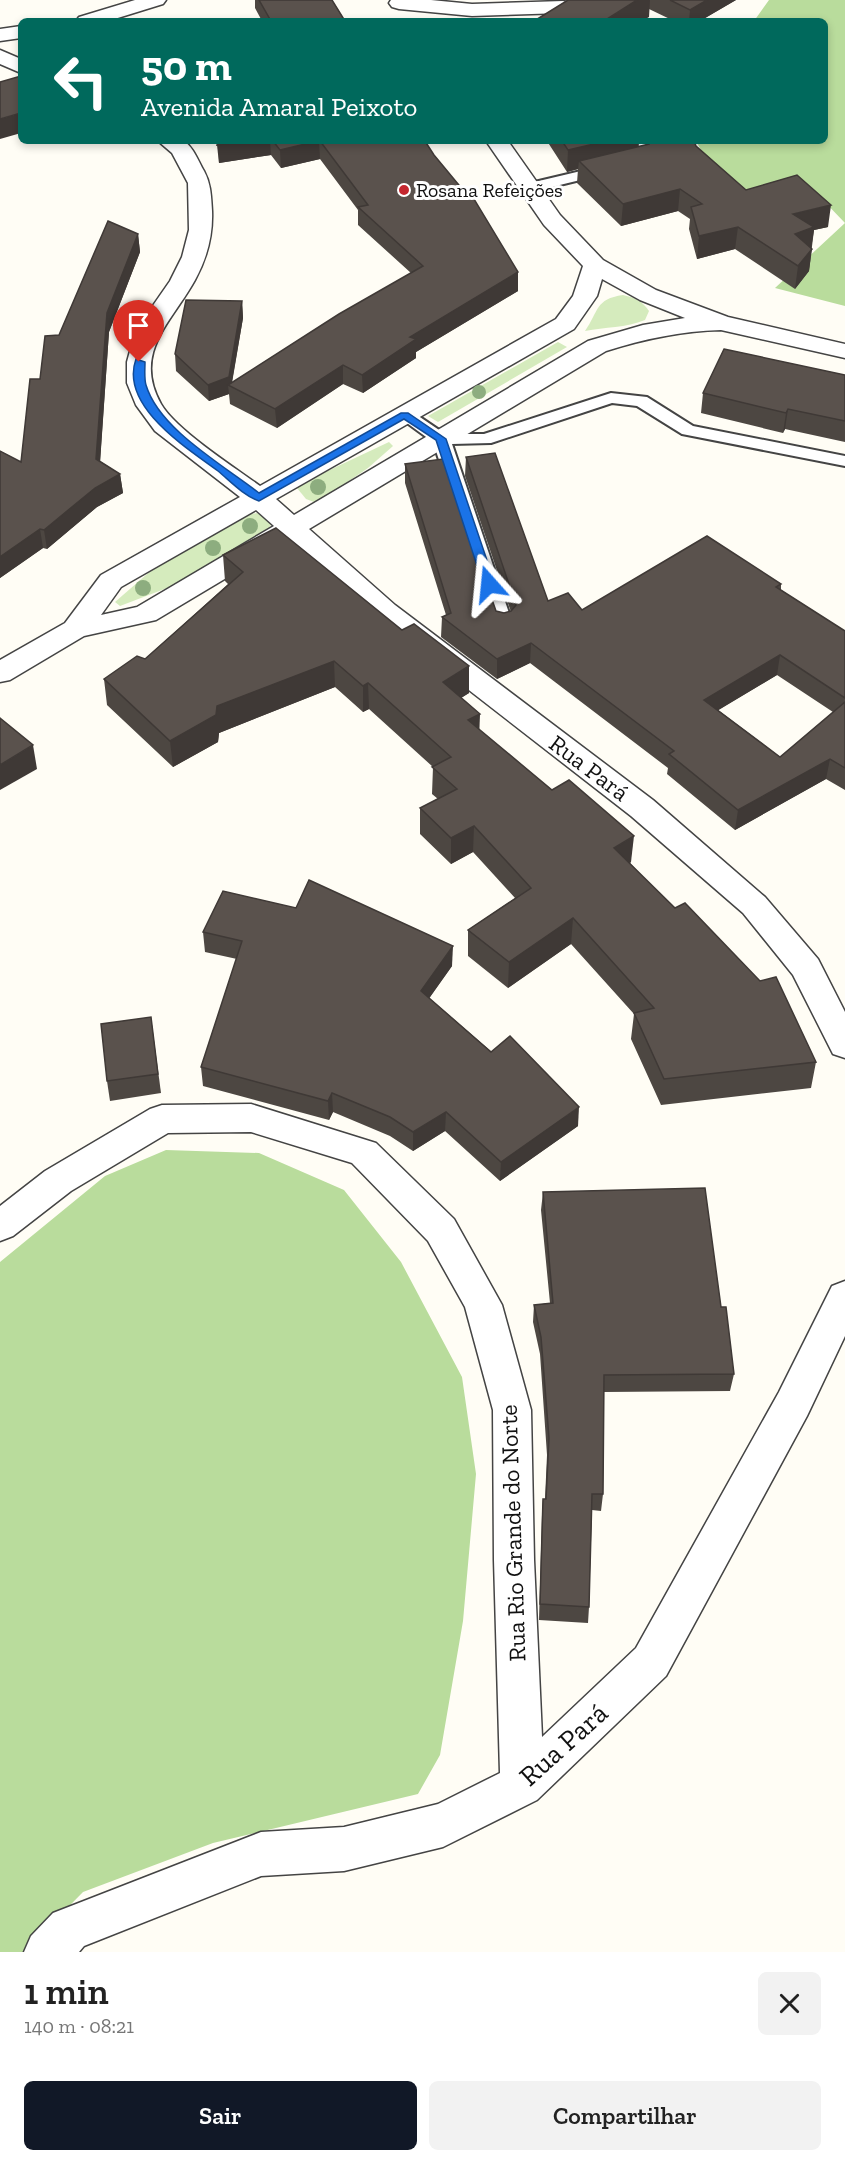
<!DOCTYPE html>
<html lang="pt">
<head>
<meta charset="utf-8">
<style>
	body { margin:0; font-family:"Zilla Slab",serif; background:#f2f2f2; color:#222; height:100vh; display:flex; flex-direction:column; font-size:22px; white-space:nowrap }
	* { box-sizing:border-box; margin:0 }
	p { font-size:20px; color:#767676 }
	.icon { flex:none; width:33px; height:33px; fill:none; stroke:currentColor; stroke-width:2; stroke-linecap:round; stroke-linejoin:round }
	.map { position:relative; height:1952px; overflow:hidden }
	.drawer { display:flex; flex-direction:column; background:#fff; flex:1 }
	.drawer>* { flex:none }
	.hud { position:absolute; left:18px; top:18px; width:810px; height:126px; border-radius:9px; box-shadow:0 3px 9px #0003; background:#00695c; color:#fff; overflow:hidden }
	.pin { position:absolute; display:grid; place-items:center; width:51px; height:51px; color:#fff; margin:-62px -26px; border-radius:50% 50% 50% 0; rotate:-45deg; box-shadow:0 0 6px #0007 }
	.pin .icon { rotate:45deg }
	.me { position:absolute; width:66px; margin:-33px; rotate:342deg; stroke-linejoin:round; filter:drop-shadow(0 0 4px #0008) }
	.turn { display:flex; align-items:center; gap:21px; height:126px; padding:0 24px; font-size:27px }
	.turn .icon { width:78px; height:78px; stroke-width:2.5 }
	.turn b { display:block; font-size:42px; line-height:51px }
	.round { display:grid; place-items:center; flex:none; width:63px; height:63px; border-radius:9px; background:#f2f2f2 }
	.headline { display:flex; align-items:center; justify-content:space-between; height:102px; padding:0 24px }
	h1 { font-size:36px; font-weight:600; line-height:45px }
	.primary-button { display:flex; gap:12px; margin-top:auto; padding:12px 24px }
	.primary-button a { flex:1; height:69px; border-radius:9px; background:#111827; color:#fff; font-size:24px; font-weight:600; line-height:69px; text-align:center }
	.primary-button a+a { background:#f2f2f2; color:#222 }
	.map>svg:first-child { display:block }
	.green { fill:#d5ebbd }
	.forest { fill:#b9dc9c }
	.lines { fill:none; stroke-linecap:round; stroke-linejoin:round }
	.lane-casing { stroke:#444; stroke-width:4 }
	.street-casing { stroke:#444; stroke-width:3 }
	.lane { fill:#fff; fill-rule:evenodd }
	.street { fill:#fff; fill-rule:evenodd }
	.tree { fill:#8dad7f }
	.wall { fill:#4d4742; fill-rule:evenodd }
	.shaded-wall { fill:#3f3936 }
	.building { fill:#5a524d; stroke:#3f3936; stroke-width:1.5 }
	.route { fill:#1a73e8; stroke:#114b97; stroke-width:1.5 }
	.poi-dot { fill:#c4262e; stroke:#fff; stroke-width:2 }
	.labels { text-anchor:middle; stroke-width:6; stroke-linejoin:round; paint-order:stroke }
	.far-poi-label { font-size:20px; fill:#111; stroke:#fff; text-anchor:start }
	.street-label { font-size:24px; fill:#111; stroke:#fff }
	.near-street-label { font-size:28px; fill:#111; stroke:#fff }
</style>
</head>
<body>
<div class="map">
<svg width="845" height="1952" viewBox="0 0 845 1952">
	<rect width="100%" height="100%" fill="#fffdf5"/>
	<g class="green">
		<path d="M 623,295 C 636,298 642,301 649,311 L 645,320 C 626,328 605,327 585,331 C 599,311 595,299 623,295 Z"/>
		<polygon points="558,342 567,347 438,422 428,416"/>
		<polygon points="389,442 393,446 368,468 321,500 314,502 306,499 297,488 300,484"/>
		<polygon points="257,513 269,520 271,525 268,529 175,585 120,606 115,602 154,568 250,514"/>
	</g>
	<g class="forest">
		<polygon points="769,0 845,0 845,306 775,288 845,223 821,198 733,209 696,141 825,141 825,21 754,21"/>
		<polygon points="166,1150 259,1153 344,1190 401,1262 462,1377 476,1474 463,1621 440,1755 418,1794 213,1843 83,1892 24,1952 0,1952 0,1262 105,1176"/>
	</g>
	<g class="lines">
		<g class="lane-casing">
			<g id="lane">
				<polygon points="635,141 651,141 656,148 655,157 646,164 531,192 523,187 526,184 636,158 640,155 640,148"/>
				<polygon points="611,393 647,397 693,426 845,456 845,466 682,434 637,406 612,403 491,443 452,444 513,625 510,629 503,631 496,629 433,442 396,415 399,411 411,411 445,434 484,434"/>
			</g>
		</g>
		<g class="street-casing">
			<g id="street">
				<polygon points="135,0 166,0 163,4 108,21 76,21 79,17"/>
				<polygon points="391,0 431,0 472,4 563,1 570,3 573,7 570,11 563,13 472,16 399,9 392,7 389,3"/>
				<polygon points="21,26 21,38 0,41 0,29"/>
				<polygon points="0,50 21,59 21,73 0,64"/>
				<path d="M 158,141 L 184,141 C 194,148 198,161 204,171 C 211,184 211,196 212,211 C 213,236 207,258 195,280 C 172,322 132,352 161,404 C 176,430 234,467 260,486 L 556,319 L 573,296 L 583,266 L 544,225 L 486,141 L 508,141 L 560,215 L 603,260 L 656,290 L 728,317 L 845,344 L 845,358 L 721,330 C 681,331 644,339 606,351 L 309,529 L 395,605 L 653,800 L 765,897 L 818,959 L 845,1012 L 845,1058 L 833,1054 L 793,975 L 743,913 L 631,816 L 375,617 L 290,540 L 156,620 L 84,636 L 10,680 L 0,682 L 0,660 L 65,623 L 101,575 L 240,497 L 155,431 L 136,405 L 127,383 L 127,362 L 133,340 L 145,317 L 170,281 L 182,257 L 189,230 L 188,183 L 172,153 ZM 602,279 L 640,300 L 685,318 L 643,325 L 588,341 L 294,515 L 276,499 L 574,329 L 597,296 ZM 256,510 L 274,526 L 137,607 L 101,615 L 121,587 Z"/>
				<polygon points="251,1104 376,1143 454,1219 502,1305 531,1410 534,1560 542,1737 636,1648 779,1392 832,1286 845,1281 845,1336 807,1416 666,1676 537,1800 443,1847 344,1871 261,1876 84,1946 79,1952 24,1952 31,1936 53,1913 261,1832 344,1827 438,1804 500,1773 494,1560 493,1410 465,1307 428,1241 352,1163 251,1132 168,1133 71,1191 13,1236 0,1241 0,1206 45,1171 150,1109 162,1105"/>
			</g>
		</g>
		<use href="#lane" class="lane"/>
		<use href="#street" class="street"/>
	</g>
	<g class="tree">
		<circle cx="479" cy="392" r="7"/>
		<circle cx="318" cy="487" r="8"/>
		<circle cx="250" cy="526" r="8"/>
		<circle cx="213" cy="548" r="8"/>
		<circle cx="143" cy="588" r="8"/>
	</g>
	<g class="wall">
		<polygon points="255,0 332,0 345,21 262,21 255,8"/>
		<polygon points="568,0 736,0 700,21 674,21 649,9 649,17"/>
		<polygon points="218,141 425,141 518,291 416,352 416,358 363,393 343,384 277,428 230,404 229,394 209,401 176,371 175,354 242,301 243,318 232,383 411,273 358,225 358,210 320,159 281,168 271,155 219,163"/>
		<polygon points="547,141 639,141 638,147 696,146 746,190 828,227 814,230 809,271 795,289 735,249 697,259 689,229 690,219 678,211 621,226 577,183 578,169 567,172"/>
		<polygon points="138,234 140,252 109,332 100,461 120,474 123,493 97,507 47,549 43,548 0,578 0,451 21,462 40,379"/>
		<polygon points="845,375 845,442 785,429 783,433 701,413 703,393"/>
		<path d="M 466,457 L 548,601 L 582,610 L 781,584 L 781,590 L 845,631 L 845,790 L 826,779 L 735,830 L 667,774 L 668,768 L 530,663 L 497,679 L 441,637 L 442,617 L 446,615 L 405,483 L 405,464 L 496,611 L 504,613 L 511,612 L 465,476 ZM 777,675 L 833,712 L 780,757 L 718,710 Z"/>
		<polygon points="223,555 469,693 461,698 479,730 631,862 630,863 816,1062 811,1088 661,1105 631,1039 634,1014 571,944 508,988 468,956 468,930 515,898 473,852 451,864 420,834 420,808 438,799 432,794 433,767 369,709 363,712 335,687 219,733 218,742 173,767 107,705 104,679 145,659 228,584 225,581"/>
		<polygon points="203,932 452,966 429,998 578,1126 500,1181 445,1131 413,1151 390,1136 333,1112 329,1120 203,1086 201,1067 237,959 205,952"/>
		<polygon points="151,1017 161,1093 110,1101 107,1081"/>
		<polygon points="543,1192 721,1307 734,1374 730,1391 604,1392 603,1494 601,1511 592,1510 589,1607 588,1623 539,1620 542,1515 543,1499 545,1499 547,1455 540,1354 533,1322 534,1305 550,1303 541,1210"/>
	</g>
	<g class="shaded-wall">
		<polygon points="637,0 650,0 649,17 642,21 604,21"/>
		<polygon points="707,0 736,0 700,21 689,21 690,10"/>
		<polygon points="21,113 21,133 0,139 0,119"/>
		<polygon points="242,141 270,141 271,155 219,163 217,145"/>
		<polygon points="319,141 320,159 281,168 280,150"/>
		<polygon points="607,141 639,141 638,154 579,161 578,169 567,172 568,150"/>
		<polygon points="680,189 678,211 621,226 623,204"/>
		<polygon points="831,205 828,227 814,230 811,249 792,257 793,214"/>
		<polygon points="738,227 735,249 697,259 699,236"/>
		<polygon points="138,234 140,252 109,332 99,478 96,459 107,313"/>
		<polygon points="812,249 809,271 795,289 798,266"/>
		<polygon points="518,272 518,291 416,352 416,358 363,393 362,375 410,337"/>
		<polygon points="242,301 243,318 231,387 228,385 229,394 209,401 208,385"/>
		<polygon points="343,365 343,384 277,428 275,409"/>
		<polygon points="788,409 785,429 783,433 786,413"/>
		<polygon points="120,474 123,493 97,507 47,549 44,530 95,488"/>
		<polygon points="40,529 43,548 0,578 0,557"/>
		<polygon points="531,643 530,663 497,679 497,659"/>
		<polygon points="780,655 777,675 702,720 704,700"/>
		<polygon points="334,661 335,687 219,733 218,742 173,767 170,741 217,706"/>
		<polygon points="469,666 469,693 443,709 443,682"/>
		<polygon points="368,683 369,709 363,712 363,686"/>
		<polygon points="480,714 479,740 468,720"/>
		<polygon points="33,745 37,769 0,790 0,765"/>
		<polygon points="830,759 826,779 735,830 738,810"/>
		<polygon points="474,826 473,852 451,864 451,838"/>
		<polygon points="634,836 631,862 611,874 614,848"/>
		<polygon points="573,918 571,944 508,988 509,962"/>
		<polygon points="453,946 452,966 421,1010 421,991"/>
		<polygon points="332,1093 333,1112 329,1120 328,1101"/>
		<polygon points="579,1107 578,1126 500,1181 501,1162"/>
		<polygon points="446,1112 445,1131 413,1151 413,1132"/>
	</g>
	<g class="building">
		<polygon points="259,0 332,0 345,21 271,21"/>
		<polygon points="568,0 637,0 604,21 534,21"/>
		<polygon points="670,0 707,0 690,10"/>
		<polygon points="21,76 21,113 0,119 0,82"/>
		<polygon points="218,141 242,141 217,145"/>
		<polygon points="273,141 318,141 280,150"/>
		<polygon points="320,141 425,141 434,155 463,190 468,189 518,272 410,337 416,339 362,375 343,365 275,409 228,385 339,314 423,266 358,207 368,205"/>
		<polygon points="562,141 607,141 568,150"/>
		<polygon points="653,141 694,141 696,146 746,190 797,175 831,205 793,214 814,227 795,234 812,249 798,266 738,227 699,236 691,207 702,204 680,189 623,204 579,161 649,144"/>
		<polygon points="108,221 138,234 107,313 96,459 120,474 95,488 44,530 40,529 0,557 0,451 21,462 30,379 40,379 45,336 59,335"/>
		<polygon points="186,300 242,301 229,377 208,385 175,354"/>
		<polygon points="724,349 845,375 845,421 788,409 786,413 703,393"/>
		<polygon points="495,453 548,601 568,593 582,610 707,536 781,584 776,587 845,631 845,698 780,655 704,700 780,757 845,702 845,768 830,759 738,810 669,754 674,751 531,643 497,659 442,617 451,613 405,464 443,459 496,611 504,613 511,611 516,605 466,457"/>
		<polygon points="276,528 402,630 414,624 469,666 443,682 480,714 468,720 552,790 569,780 634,836 614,848 675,908 685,903 760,981 776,977 816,1062 664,1079 634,1013 654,1008 573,918 509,962 468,930 531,888 474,826 451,838 420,808 457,789 432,767 451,757 368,683 363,686 334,661 217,706 216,715 170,741 104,679 137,656 145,659 243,572 223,555"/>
		<polygon points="0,718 33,745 0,765"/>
		<polygon points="309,880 453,946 421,991 491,1052 510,1036 579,1107 501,1162 446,1112 413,1132 390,1117 332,1093 328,1101 201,1067 242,941 203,932 223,891 296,908"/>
		<polygon points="151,1017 158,1074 107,1081 101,1024"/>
		<polygon points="705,1188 721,1307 726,1307 734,1374 604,1375 603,1494 592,1494 589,1607 540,1604 543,1499 546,1499 549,1438 541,1337 534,1305 553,1303 543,1192"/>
	</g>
	<path class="route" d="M 136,359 L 145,362 C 145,369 144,378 146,385 C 159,429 223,465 259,493 L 401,413 L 408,413 L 446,439 L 495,584 L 489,587 L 483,584 L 436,440 L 404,419 L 259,501 C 244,496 230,481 218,471 C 187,448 119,406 136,359 Z"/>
	<circle class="poi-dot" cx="404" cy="190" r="6"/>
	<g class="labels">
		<g class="far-poi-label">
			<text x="416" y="197">Rosana Refeições</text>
		</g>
		<g class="street-label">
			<text transform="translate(589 768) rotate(37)" y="8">Rua Pará</text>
			<text transform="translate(513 1533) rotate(-92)" y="8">Rua Rio Grande do Norte</text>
		</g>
		<g class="near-street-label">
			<text transform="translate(563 1744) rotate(-42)" y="10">Rua Pará</text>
		</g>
	</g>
</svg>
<div class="pin" style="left:139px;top:362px;background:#d93025"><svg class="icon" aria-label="arrive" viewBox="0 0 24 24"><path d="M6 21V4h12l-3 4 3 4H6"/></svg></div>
<svg class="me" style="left:489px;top:584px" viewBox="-20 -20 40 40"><path d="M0-17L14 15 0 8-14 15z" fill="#1a73e8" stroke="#fff" stroke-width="4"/></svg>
<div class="hud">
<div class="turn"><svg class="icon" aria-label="left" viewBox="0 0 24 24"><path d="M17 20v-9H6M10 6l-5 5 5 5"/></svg><div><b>50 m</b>Avenida Amaral Peixoto</div></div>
</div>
</div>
<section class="drawer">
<div class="headline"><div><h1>1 min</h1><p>140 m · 08:21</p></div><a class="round"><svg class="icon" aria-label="close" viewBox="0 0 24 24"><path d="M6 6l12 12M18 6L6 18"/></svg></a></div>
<div class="primary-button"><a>Sair</a><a>Compartilhar</a></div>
</section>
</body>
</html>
